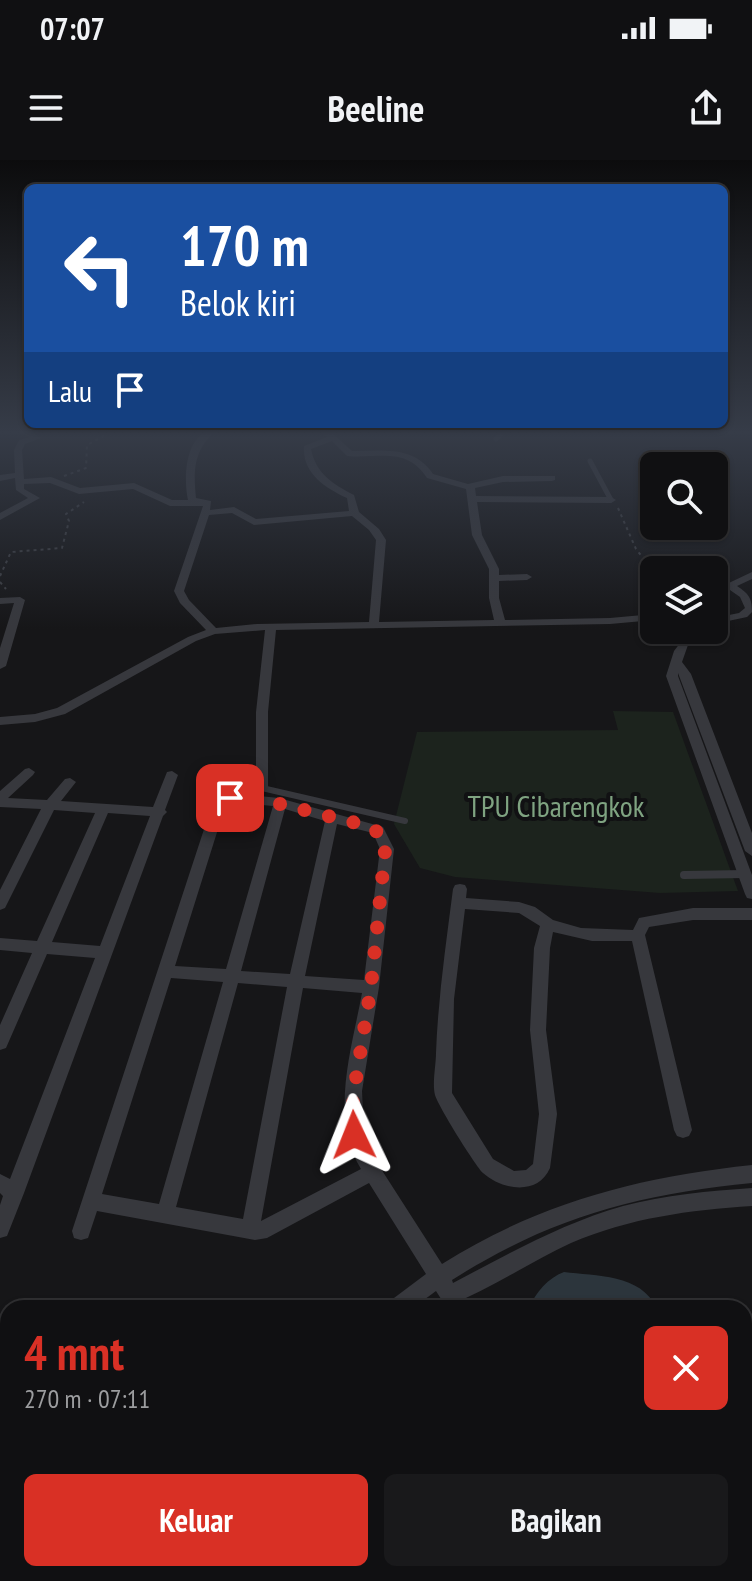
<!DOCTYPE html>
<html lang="id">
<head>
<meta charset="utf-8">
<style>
	body { margin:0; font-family:"PT Sans Narrow",sans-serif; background:#19191b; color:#f1f3f6; height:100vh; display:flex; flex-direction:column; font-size:30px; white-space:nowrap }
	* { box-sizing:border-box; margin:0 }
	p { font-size:26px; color:#9c9d9f }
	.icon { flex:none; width:44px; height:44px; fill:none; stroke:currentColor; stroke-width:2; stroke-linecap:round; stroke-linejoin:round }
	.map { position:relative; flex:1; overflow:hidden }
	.sheet { position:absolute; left:0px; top:1140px; width:752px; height:282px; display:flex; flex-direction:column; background:#101012; border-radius:24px 24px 0 0; box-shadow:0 2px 6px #0004,0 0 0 2px #303032 }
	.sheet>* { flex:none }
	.guide { position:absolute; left:24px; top:24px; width:704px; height:244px; border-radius:12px; box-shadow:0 2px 6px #0004,0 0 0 2px #303032; background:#1a4fa0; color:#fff; overflow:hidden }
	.controls { position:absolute; left:640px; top:292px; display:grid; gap:16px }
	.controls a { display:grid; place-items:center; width:88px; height:88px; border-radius:12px; background:#101012; box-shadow:0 2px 6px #0004,0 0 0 2px #303032; font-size:40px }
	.pin { position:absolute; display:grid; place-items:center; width:68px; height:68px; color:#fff; margin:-34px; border-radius:16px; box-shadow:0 4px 12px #0006 }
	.me { position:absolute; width:88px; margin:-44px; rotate:358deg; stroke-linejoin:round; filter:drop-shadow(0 0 6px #0008) }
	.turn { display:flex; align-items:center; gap:28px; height:168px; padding:0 24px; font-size:36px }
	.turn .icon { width:104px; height:104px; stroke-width:2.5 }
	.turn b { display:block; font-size:56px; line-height:68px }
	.then { display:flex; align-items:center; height:76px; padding:0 24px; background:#0003; gap:16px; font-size:30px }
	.round { display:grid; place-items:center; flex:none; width:84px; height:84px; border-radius:12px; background:#19191b }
	.head { display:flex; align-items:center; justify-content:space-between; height:136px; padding:0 24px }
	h1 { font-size:48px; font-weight:600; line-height:60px; color:#d93025 }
	.primary-button { display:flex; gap:16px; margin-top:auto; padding:16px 24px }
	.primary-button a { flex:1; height:92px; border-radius:12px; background:#d93025; color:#fff; font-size:32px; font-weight:600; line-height:92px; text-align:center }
	.primary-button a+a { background:#19191b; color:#f1f3f6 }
	.status { display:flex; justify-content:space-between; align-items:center; height:56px; padding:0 40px; background:#101012; direction:ltr }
	.status svg { height:22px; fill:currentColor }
	header { display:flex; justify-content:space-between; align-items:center; height:104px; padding:0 24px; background:#101012; font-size:36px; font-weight:600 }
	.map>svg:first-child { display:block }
	.green { fill:#1c231d }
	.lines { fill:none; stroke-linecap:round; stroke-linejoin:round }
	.river { fill:#2c353c; fill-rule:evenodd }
	.path-far1 { stroke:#3d3f44; stroke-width:2; stroke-dasharray:3 4; stroke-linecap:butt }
	.path { stroke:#3d3f44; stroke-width:3; stroke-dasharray:6 9; stroke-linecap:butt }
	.lane-far2 { stroke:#37383d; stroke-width:5 }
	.lane-far1 { stroke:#37383d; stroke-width:6 }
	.lane { stroke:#37383d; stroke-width:8 }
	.street { fill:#37383d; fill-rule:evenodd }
	.route { stroke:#d93025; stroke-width:14; stroke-dasharray:0 25.2 }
	.labels { text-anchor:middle; stroke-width:8; stroke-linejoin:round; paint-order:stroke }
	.park-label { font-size:30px; fill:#7fa381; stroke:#111113 }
</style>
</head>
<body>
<div class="status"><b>07:07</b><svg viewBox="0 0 49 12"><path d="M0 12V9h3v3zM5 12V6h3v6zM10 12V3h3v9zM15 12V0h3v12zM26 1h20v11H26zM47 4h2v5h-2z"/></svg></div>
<header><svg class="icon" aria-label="menu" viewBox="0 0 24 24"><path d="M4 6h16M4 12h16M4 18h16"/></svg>Beeline<svg class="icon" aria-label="share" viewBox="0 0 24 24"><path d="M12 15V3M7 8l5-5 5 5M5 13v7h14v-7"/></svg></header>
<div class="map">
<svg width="752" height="1421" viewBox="0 0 752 1421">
	<rect width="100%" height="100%" fill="#161618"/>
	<polygon class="green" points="613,551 673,552 738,731 660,733 455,717 420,708 394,664 417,572 618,570"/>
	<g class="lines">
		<g class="river">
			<path d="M 564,1112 C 595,1116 642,1114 656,1148 L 608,1148 L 570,1143 L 566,1148 L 529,1148 C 536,1132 548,1118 564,1112 Z"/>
			<polygon points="744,1203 752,1206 752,1241 744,1238"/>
			<polygon points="0,1254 8,1255 8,1289 0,1288"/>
			<polygon points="191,1414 227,1414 230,1421 194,1421"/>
			<polygon points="268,1414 305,1414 302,1421 265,1421"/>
		</g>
		<g class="path-far1">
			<polyline points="64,316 86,308 87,285 115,270"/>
			<polyline points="618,348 636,389 654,412"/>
			<polyline points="0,416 11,392 62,388 69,361 66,354 84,342"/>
			<polyline points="0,422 6,429"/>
		</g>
		<g class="path">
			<polyline points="430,1148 435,1144"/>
			<polyline points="0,1200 8,1200"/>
		</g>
		<g class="lane-far2">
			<polyline points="496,279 505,270"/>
			<polyline points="590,301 611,340"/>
		</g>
		<polyline class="lane-far1" points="262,628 405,661"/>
		<polyline class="lane" points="684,715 745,714"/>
		<g class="street">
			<path d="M 19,270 L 29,270 L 41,278 L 25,284 L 22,290 L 24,319 L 51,317 L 80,328 L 134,323 L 172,340 L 188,340 C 183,317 185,270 217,270 C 194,289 193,309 196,338 L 211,341 L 210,350 L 234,347 L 256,359 L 349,351 L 347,338 C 325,328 302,313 304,286 L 327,277 L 320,270 L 329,270 L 352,291 C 382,291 414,285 433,314 L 468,324 L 503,316 L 555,316 L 555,320 L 552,321 L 503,322 L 475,328 L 476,336 L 611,337 L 616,340 L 611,343 L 477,342 L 482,375 L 499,409 L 499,415 L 527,414 L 532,417 L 527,420 L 499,421 L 499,438 L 505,460 L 610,458 L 654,454 L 654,460 L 610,464 L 276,470 L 268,552 L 268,628 L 262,632 L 256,628 L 256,552 L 265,470 L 215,474 L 196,481 L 65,554 L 35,562 L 0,565 L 0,557 L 35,554 L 57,548 L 188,477 L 206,470 L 180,443 L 174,431 L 203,346 L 170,346 L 133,329 L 79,334 L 50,323 L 24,324 L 24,329 L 40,338 L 0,360 L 0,353 L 28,338 L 16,330 L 15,318 L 0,321 L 0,315 L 15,313 L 14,290 L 19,280 L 30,277 ZM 332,281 L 347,296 C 379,299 406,286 427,318 L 466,329 L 472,375 L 489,409 L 489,438 L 494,460 L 379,462 L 386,380 L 379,369 L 359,352 L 354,335 C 333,324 316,314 311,289 ZM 232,353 L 254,365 L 352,356 L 369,370 L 376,380 L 369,462 L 257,464 L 216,468 L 189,440 L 184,431 L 209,355 Z"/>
			<path d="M 752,412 L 752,419 L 737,426 C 749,434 752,438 752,452 L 747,457 L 714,464 L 714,458 L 739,453 L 745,448 L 740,437 L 730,430 L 714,437 L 714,430 Z"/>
			<polygon points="20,437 25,440 6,506 0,509 0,488 14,443 0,444 0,438"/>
			<polygon points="690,470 701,470 688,485 682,502 691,514 752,673 752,696 745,691 678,513 678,516 752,715 752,739 747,738 745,734 666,516 674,491"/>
			<path d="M 29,608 L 35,612 L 33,615 L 8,638 L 47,640 L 65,619 L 70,618 L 76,622 L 61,641 L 153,647 L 167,612 L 172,611 L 178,615 L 165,650 L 167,652 L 163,656 L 24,1033 L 7,1076 L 0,1078 L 0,1045 L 3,1036 L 0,1033 L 0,1014 L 10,1019 L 95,798 L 47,794 L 6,888 L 0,890 L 0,865 L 32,793 L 0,790 L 0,778 L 37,781 L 95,653 L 54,650 L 5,748 L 0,750 L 0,730 L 41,649 L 0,647 L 0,631 L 25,609 ZM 108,653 L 150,656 L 100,786 L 52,782 Z"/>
			<path d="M 238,634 L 279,638 L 383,667 L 394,689 L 379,827 L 362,931 L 364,971 L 367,987 L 442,1104 C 539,1043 638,1017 752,1005 L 752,1023 C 638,1034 549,1058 452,1120 L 453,1123 C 508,1094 563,1063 623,1046 C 665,1035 709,1031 752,1028 L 752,1046 C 690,1050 629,1058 571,1083 C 530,1102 492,1128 450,1145 L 443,1142 L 436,1131 L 413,1148 L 387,1148 L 390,1141 L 426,1114 L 369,1023 L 267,1078 L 255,1080 L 97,1051 L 88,1078 L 81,1080 L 74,1078 L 72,1071 L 211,648 L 220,637 ZM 238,643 L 273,646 L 226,809 L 175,806 L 224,650 L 229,644 ZM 285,649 L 325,661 L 290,814 L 241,811 ZM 337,664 L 373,673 L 380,689 L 364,820 L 305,816 ZM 171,818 L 223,822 L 159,1044 L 102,1034 ZM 238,823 L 287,827 L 243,1059 L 176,1047 ZM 303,828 L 362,833 C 352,888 329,957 361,1009 L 261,1061 Z"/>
			<path d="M 460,724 L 465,725 L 467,729 L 466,738 L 519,742 L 535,747 L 553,760 L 581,768 L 633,770 L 639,758 L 693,748 L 752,748 L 752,760 L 693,760 L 649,767 L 645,775 L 692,970 L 689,976 L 683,978 L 677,976 L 674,970 L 632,781 L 592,781 L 553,772 L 550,788 L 546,870 L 557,954 L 550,1008 C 538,1036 502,1030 483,1013 C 475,1005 438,946 435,935 C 432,923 436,905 436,893 C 438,838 446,784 453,729 L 455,725 ZM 465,749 L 519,753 L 540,766 L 534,788 L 530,870 L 539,954 L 533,1004 L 526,1010 L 514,1011 L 493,999 L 452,933 L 454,839 Z"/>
			<polygon points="0,1164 8,1165 8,1185 0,1184"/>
		</g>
	</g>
	<linearGradient id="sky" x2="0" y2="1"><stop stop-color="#0c0c0d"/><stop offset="0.58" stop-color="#363c48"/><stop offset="1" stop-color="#363c48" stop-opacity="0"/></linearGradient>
	<rect width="752" height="469" fill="url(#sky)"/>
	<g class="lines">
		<polyline class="route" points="230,638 280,644 372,667 386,681 371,827 353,937 354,975"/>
	</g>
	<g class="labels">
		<g class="park-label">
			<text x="556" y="657">TPU Cibarengkok</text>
		</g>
	</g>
</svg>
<div class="controls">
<a><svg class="icon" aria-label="search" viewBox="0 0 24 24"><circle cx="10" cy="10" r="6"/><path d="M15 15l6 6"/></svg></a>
<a><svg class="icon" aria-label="layers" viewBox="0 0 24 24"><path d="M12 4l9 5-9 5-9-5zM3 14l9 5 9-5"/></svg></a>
</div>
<div class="pin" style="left:230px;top:638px;background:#d93025"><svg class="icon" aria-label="arrive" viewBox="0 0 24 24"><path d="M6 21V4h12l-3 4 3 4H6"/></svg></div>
<svg class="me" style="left:354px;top:975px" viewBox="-20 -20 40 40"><path d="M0-17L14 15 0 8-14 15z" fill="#d93025" stroke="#fff" stroke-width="4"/></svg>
<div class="guide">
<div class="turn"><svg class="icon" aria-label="left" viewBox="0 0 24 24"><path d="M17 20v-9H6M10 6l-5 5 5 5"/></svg><div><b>170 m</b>Belok kiri</div></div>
<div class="then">Lalu<svg class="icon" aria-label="arrive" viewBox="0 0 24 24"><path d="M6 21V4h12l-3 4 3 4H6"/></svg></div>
</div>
<section class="sheet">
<div class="head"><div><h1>4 mnt</h1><p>270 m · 07:11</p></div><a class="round" style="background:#d93025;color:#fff"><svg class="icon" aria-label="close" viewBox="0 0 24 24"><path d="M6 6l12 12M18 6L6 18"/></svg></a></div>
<div class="primary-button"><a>Keluar</a><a>Bagikan</a></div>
</section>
</div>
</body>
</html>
